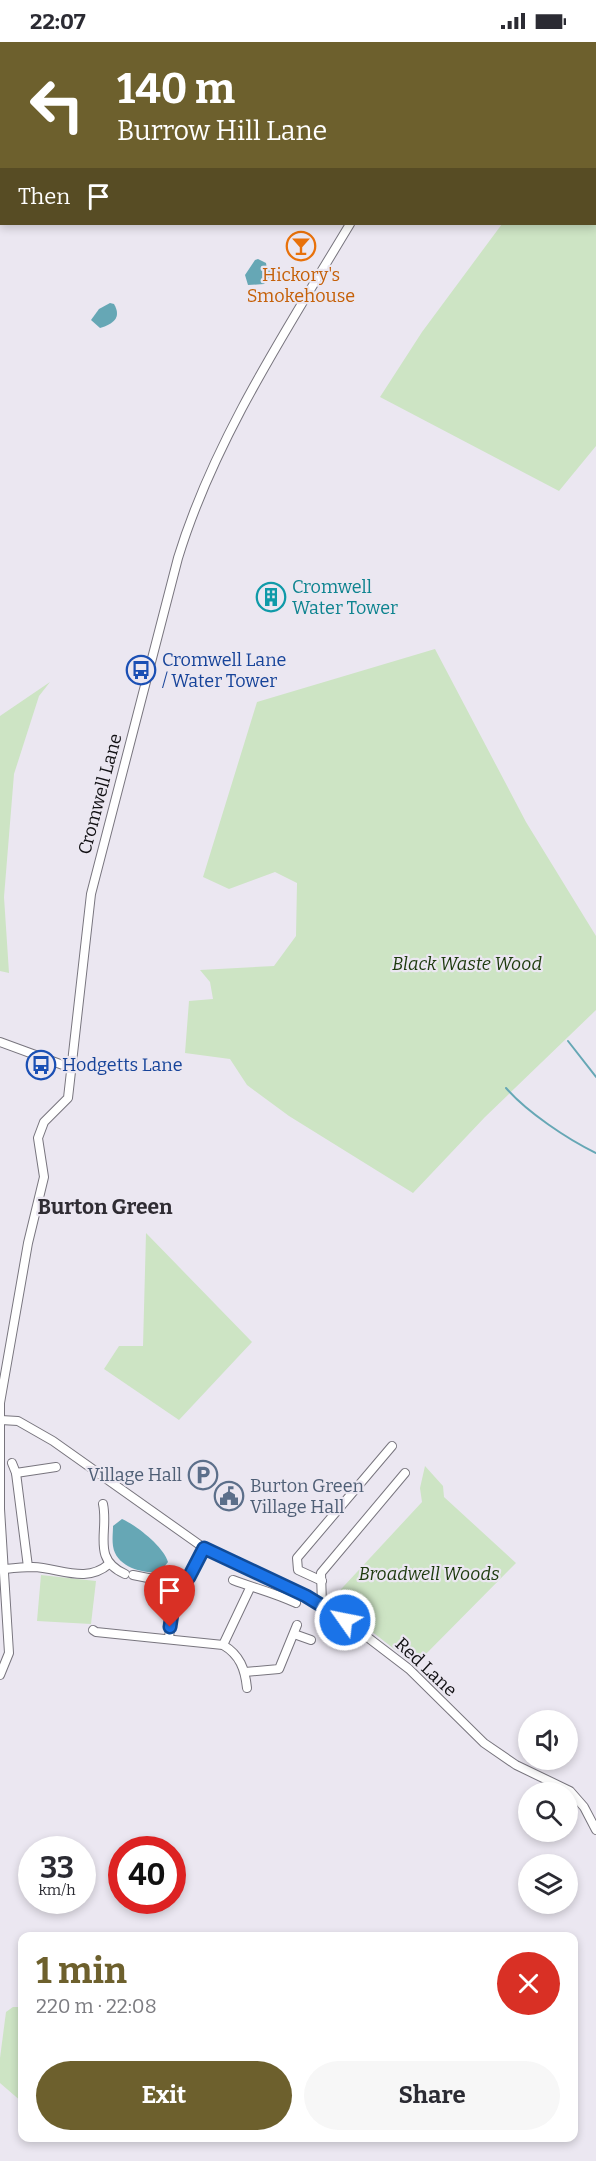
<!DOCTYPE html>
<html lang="en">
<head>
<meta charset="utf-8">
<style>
	body { margin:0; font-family:Bitter,serif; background:#f7f7f7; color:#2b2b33; height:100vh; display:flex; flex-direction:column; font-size:22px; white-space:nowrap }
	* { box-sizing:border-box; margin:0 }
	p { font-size:20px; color:#7c7c81 }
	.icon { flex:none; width:33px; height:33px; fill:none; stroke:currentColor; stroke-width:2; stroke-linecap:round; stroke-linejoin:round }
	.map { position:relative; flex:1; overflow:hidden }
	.panel { position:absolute; left:18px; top:1890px; width:560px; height:210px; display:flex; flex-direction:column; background:#fff; border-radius:12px; box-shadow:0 3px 9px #0003 }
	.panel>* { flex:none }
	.banner { position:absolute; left:0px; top:0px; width:597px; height:183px; box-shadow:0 3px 9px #0003; background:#6d602d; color:#fff; overflow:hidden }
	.fabs { position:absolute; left:518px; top:1668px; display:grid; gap:12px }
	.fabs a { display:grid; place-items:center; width:60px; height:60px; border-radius:50%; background:#fff; box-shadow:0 3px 9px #0003; font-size:30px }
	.speed { position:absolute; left:18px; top:1794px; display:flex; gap:12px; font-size:30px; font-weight:700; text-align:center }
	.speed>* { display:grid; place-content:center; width:78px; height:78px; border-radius:50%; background:#fff; box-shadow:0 3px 9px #0003; line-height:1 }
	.speed small { font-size:15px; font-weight:400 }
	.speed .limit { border:9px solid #d22; background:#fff; color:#111 }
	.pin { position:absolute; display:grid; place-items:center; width:51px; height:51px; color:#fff; margin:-62px -26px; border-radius:50% 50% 50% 0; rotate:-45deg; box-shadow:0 0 6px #0007 }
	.pin .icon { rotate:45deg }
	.me { position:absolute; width:66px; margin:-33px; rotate:303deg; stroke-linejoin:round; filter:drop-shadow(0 0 4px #0008) }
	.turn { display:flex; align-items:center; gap:21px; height:126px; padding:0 18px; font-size:27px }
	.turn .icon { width:78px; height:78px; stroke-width:2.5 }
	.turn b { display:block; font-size:42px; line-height:51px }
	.then { display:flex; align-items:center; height:57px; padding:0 18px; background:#0003; gap:12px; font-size:22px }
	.round { display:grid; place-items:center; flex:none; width:63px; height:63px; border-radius:32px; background:#f7f7f7 }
	.head { display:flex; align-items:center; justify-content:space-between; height:102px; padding:0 18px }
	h1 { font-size:36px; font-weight:700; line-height:45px; color:#6d602d }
	.primary-button { display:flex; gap:12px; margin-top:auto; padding:12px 18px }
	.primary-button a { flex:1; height:69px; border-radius:36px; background:#6d602d; color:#fff; font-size:24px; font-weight:700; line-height:69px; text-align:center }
	.primary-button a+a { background:#f7f7f7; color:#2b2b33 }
	.status { display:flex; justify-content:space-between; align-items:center; height:42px; padding:0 30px; background:#fff; direction:ltr }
	.status svg { height:16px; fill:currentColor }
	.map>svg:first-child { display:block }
	.green { fill:#cde4c4 }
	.water { fill:#66a7b5 }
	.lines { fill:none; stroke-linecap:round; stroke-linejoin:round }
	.stream { stroke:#66a7b5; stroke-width:2 }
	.minor-casing { stroke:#78757e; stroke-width:10 }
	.minor { stroke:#fff; stroke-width:8 }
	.route-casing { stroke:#114b97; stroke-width:15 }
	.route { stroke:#1a73e8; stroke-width:10 }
	.labels { text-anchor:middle; stroke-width:4.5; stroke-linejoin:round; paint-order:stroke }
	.food-label { font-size:18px; fill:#c56008; stroke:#ebe7f1 }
	.culture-label { font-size:18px; fill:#0d838f; stroke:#ebe7f1; text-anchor:start }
	.transit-label { font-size:18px; fill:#164399; stroke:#ebe7f1; text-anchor:start }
	.street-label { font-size:18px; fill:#111013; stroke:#ebe7f1 }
	.park-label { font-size:18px; font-style:italic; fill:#1c390c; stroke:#ebe7f1 }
	.service-label { font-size:18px; fill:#4e5e75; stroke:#ebe7f1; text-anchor:end }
	.quarter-label { font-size:21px; font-weight:bold; fill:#2f2c33; stroke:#ebe7f1 }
</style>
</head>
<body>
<div class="status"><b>22:07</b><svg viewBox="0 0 49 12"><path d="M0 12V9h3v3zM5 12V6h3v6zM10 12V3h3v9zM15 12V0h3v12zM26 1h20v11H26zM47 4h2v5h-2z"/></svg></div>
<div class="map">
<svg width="596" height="2119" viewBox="0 0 596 2119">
	<rect width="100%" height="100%" fill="#ebe7f1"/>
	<g class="green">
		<polygon points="596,49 596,404 559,449 380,355 422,290 502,182 596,182"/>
		<polygon points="435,607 526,780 596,894 596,968 485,1075 413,1151 289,1074 247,1043 230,1017 185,1011 189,959 213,957 210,940 200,928 274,924 296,894 297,841 275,830 229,847 203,835 257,660"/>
		<polygon points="50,640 39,654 14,732 4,855 9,931 0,929 0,674"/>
		<polygon points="146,1191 252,1300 179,1378 104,1327 119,1304 143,1304"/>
		<polygon points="425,1424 443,1444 444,1455 516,1521 415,1623 331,1558 422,1460 420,1446"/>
		<polygon points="41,1533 96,1539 91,1582 37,1579"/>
		<polygon points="13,1965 22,1965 22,2060 0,2041 0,2016 6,1970"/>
	</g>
	<g class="water">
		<polygon points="258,217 266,221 267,227 272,228 272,232 264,242 248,243 245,233 255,218"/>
		<path d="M 110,261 L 114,262 C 122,276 113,282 100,286 L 91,278 L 99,267 Z"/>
		<path d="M 122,1477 C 136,1483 164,1505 168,1520 L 160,1530 C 143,1532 116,1525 113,1504 C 112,1497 113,1491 113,1484 Z"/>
	</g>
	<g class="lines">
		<g class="stream">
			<polyline points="568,999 596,1035"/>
			<path d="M 506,1046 C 527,1070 567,1097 596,1111"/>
		</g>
		<g class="minor-casing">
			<g id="minor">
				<polyline points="449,2 450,0"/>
				<polyline points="0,1000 71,1026"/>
				<path d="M 0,1361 L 28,1201 L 44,1135 L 38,1096 L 44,1080 L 68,1056 L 91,852 L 178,516 C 214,398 287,287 350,182"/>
				<polyline points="0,1361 0,1467 9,1611 0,1633"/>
				<polyline points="1,1378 18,1379 53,1399 204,1506 306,1554 345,1578 409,1627 484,1701 516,1723 570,1749 584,1765 596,1788"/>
				<polyline points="12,1421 16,1431 28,1525"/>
				<polyline points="16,1431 56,1425"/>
				<path d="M 103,1462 C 109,1490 91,1517 125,1532"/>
				<path d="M 5,1527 C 14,1526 24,1525 33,1525 C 60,1526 86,1542 109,1522"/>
				<polyline points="133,1533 153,1537 176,1550"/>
				<path d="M 233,1538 C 254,1546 275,1551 296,1561"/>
				<polyline points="322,1539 298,1528 297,1516 392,1404"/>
				<polyline points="322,1563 321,1531 405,1431"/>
				<path d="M 93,1588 L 96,1590 L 223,1603 C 240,1613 245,1627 247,1646"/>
				<polyline points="294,1592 311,1598"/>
				<polyline points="169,1596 173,1557 189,1535 204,1506"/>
				<polyline points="223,1603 250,1546"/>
				<polyline points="245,1630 279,1627 297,1583"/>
			</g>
		</g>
		<use href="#minor" class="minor"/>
	</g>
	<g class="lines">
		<g class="route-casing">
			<polyline id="route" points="170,1585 175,1551 189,1535 204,1506 306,1554 345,1578"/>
		</g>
		<use href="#route" class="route"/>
	</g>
	<defs>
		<g id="bar-ring" transform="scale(1.5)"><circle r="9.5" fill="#ebe7f1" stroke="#e8710a" stroke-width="1.5"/><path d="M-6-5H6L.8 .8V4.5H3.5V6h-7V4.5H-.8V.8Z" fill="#e8710a"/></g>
		<g id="building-ring" transform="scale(1.5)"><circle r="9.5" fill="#ebe7f1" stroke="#0f9aa8" stroke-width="1.5"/><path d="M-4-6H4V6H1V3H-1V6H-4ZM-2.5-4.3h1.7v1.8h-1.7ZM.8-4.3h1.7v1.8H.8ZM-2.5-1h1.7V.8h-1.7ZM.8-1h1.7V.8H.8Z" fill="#0f9aa8"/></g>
		<g id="bus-ring" transform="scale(1.5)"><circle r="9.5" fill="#ebe7f1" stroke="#1a4fb4" stroke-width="1.5"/><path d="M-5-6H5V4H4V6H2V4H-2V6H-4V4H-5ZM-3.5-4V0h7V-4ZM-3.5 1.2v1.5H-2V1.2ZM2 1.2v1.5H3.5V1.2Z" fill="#1a4fb4"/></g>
		<g id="parking-ring" transform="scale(1.5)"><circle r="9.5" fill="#ebe7f1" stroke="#5c6f8a" stroke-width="1.5"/><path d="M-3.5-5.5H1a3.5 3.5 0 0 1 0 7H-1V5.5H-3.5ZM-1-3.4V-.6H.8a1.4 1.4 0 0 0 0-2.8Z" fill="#5c6f8a"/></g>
		<g id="civic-ring" transform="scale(1.5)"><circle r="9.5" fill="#ebe7f1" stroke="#5c6f8a" stroke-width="1.5"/><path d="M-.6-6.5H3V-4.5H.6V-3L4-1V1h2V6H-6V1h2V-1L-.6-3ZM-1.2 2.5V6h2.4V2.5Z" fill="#5c6f8a"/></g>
	</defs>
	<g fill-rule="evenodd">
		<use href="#bar-ring" x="301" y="204"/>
		<use href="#building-ring" x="271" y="555"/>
		<use href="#bus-ring" x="141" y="628"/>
		<use href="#bus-ring" x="41" y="1023"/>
		<use href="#parking-ring" x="203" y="1433"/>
		<use href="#civic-ring" x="229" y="1454"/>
	</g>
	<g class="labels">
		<g class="food-label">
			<text x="301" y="239">Hickory's<tspan x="301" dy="21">Smokehouse</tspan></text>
		</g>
		<g class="culture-label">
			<text x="292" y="551">Cromwell<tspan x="292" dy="21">Water Tower</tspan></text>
		</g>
		<g class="transit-label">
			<text x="162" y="624">Cromwell Lane<tspan x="162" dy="21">/ Water Tower</tspan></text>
			<text x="62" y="1029">Hodgetts Lane</text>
		</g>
		<g class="street-label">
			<text transform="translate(100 752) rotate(-75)" y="6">Cromwell Lane</text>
			<text transform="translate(426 1625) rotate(43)" y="6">Red Lane</text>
		</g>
		<g class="park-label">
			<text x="467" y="928">Black Waste Wood</text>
			<text x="429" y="1538">Broadwell Woods</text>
		</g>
		<g class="service-label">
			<text x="182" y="1439">Village Hall</text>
			<text x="250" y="1450" text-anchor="start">Burton Green<tspan x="250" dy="21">Village Hall</tspan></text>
		</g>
		<g class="quarter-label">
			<text x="105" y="1172">Burton Green</text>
		</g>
	</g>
</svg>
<div class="fabs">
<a><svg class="icon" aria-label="sound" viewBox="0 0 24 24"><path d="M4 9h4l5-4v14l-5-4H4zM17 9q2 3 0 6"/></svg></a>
<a><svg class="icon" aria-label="search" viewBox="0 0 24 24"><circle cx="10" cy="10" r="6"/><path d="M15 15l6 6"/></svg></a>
<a><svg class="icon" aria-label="layers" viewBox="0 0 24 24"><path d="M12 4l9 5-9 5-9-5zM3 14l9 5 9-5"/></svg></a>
</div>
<div class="speed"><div>33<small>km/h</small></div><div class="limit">40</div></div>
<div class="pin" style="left:170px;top:1585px;background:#d93025"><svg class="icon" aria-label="arrive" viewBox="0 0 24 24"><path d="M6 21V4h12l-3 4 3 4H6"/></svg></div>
<svg class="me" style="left:345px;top:1578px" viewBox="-20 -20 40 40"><circle r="17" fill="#1a73e8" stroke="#fff" stroke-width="3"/><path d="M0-11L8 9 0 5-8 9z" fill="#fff"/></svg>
<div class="banner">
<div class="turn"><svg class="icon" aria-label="left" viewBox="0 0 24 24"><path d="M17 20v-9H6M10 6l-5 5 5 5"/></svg><div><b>140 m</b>Burrow Hill Lane</div></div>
<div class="then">Then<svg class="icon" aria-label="arrive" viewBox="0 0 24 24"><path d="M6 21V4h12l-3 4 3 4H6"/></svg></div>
</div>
<section class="panel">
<div class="head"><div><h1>1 min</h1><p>220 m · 22:08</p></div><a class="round" style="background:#d93025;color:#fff"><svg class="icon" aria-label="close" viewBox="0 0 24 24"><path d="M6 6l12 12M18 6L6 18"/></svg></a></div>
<div class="primary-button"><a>Exit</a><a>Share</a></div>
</section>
</div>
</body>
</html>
